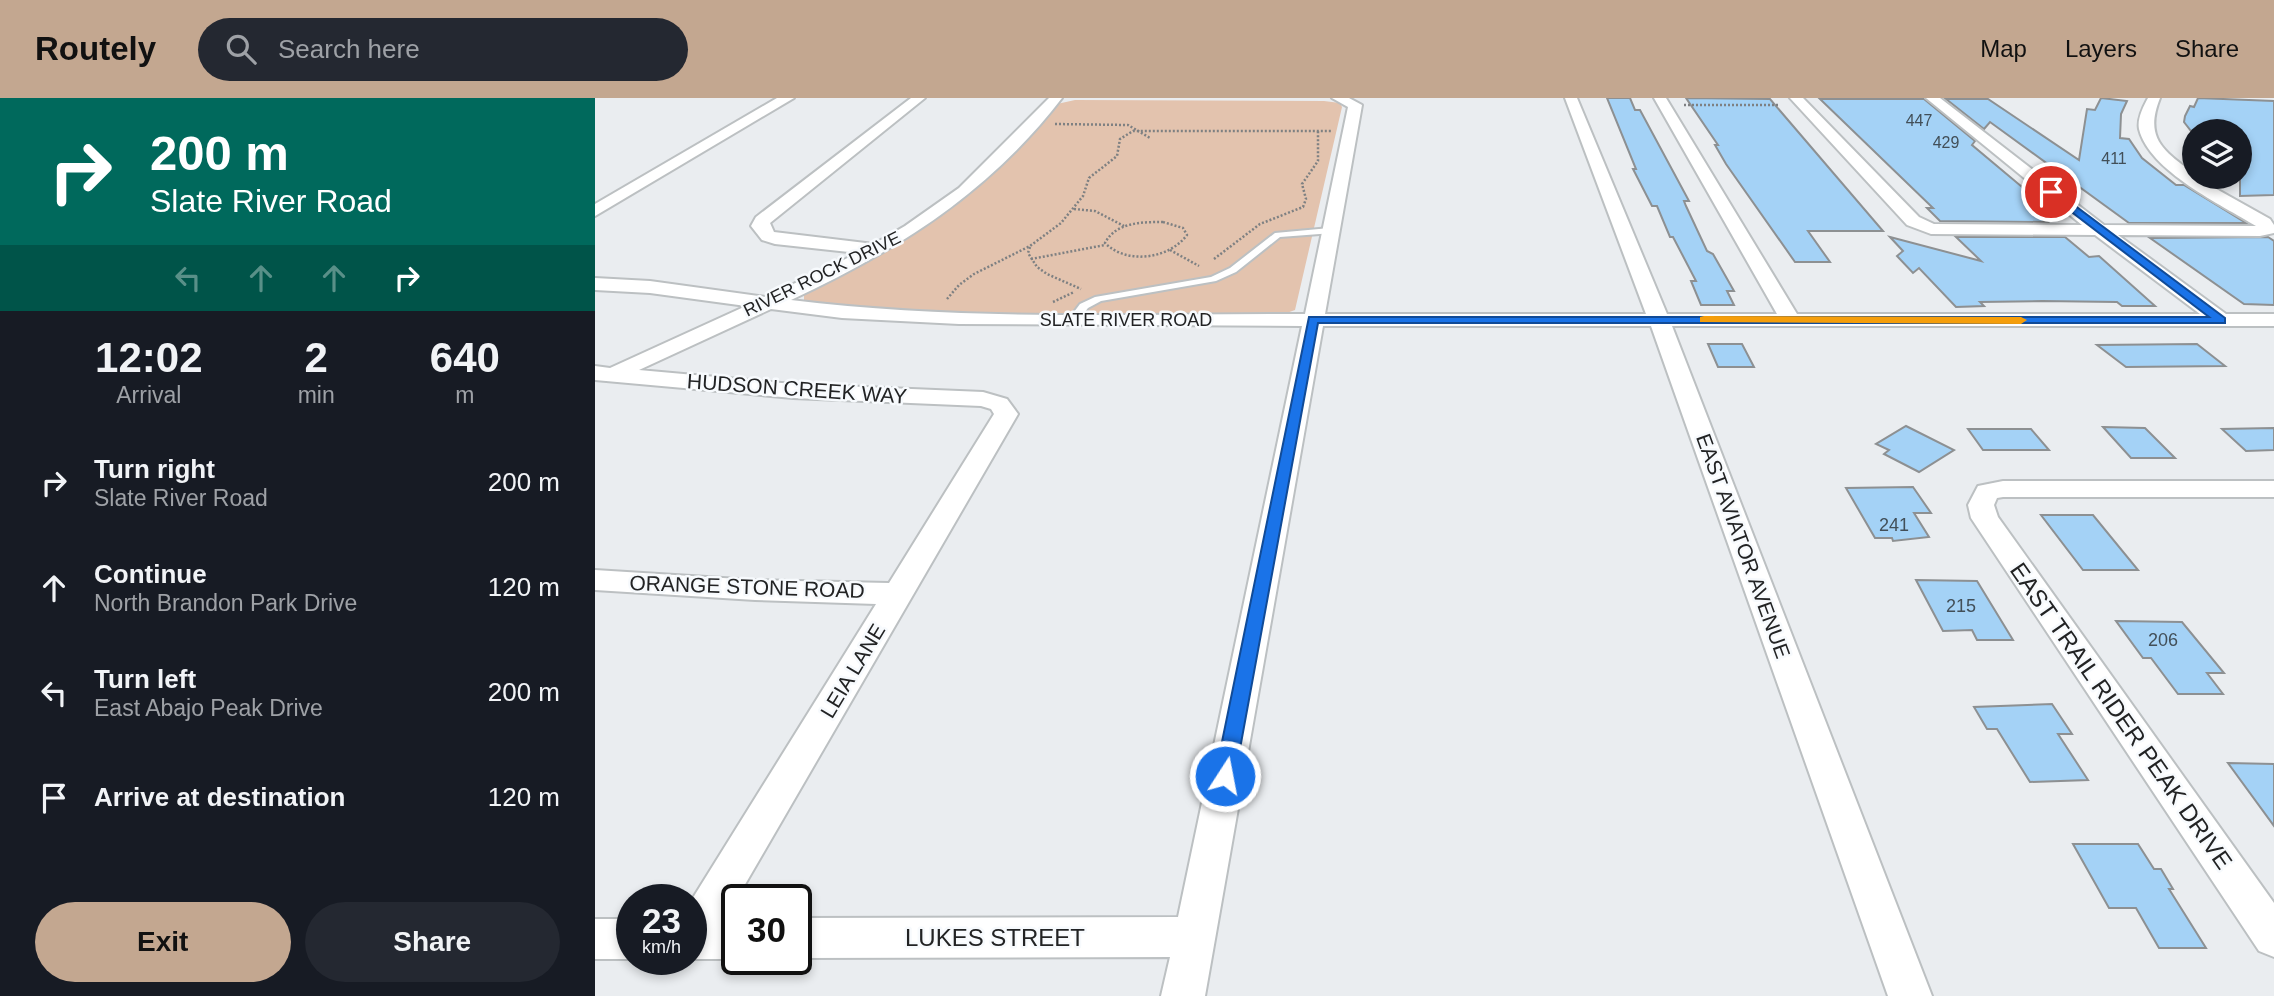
<!DOCTYPE html>
<html lang="en">
<head>
<meta charset="utf-8">
<style>
	body { margin:0; font-family:Arial,sans-serif; background:#242831; color:#f1f3f6; height:100vh; display:flex; flex-direction:column; font-size:26px; white-space:nowrap }
	* { box-sizing:border-box; margin:0 }
	p { font-size:23px; color:#9ea1a6 }
	.icon { flex:none; width:38px; height:38px; fill:none; stroke:currentColor; stroke-width:2; stroke-linecap:round; stroke-linejoin:round }
	.map { position:relative; flex:1; overflow:hidden }
	.sheet { display:flex; flex-direction:column; background:#171b24; width:595px }
	.sheet>* { flex:none }
	.top-card { background:#00695c; color:#fff; overflow:hidden }
	.buttons { position:absolute; left:1587px; top:21px; display:grid; gap:14px }
	.buttons a { display:grid; place-items:center; width:70px; height:70px; border-radius:50%; background:#171b24; box-shadow:0 4px 10px #0003; font-size:35px }
	.speed { position:absolute; left:21px; top:786px; display:flex; gap:14px; font-size:35px; font-weight:700; text-align:center }
	.speed>* { display:grid; place-content:center; width:91px; height:91px; border-radius:50%; background:#171b24; box-shadow:0 4px 10px #0003; line-height:1 }
	.speed small { font-size:18px; font-weight:400 }
	.speed .limit { border:4px solid #111; border-radius:10px; background:#fff; color:#111 }
	.pin { position:absolute; display:grid; place-items:center; width:60px; height:60px; color:#fff; margin:-30px; border:4px solid #fff; border-radius:50%; box-shadow:0 2px 7px #0007 }
	.me { position:absolute; width:77px; margin:-38px; rotate:11deg; stroke-linejoin:round; filter:drop-shadow(0 0 5px #0008) }
	.turn { display:flex; align-items:center; gap:24px; height:147px; padding:0 35px; font-size:32px }
	.turn .icon { width:91px; height:91px; stroke-width:2.5 }
	.turn b { display:block; font-size:49px; line-height:60px }
	.lanes { display:flex; align-items:center; height:66px; padding:0 35px; background:#0003; justify-content:center; gap:35px; direction:ltr }
	.lanes .off { opacity:.35 }
	.eta { display:flex; justify-content:space-evenly; align-items:center; height:119px; text-align:center }
	.eta b { font-size:42px; font-weight:800; line-height:49px }
	.button { display:flex; gap:14px; margin-top:auto; padding:14px 35px }
	.button a { flex:1; height:80px; border-radius:42px; background:#c3a790; color:#111; font-size:28px; font-weight:800; line-height:80px; text-align:center }
	.button a+a { background:#242831; color:#f1f3f6 }
	ul { padding:0; list-style:none }
	li { display:flex; align-items:center; gap:21px; height:105px; padding:0 35px }
	li div { flex:1 }
	li b { display:block; font-size:26px }
	li em { font-style:normal }
	header { display:flex; align-items:center; gap:42px; box-sizing:border-box; height:98px; padding:0 35px; background:#c3a790; color:#111 }
	header strong { font-size:33px }
	nav { display:flex; gap:38px; margin-inline-start:auto; font-size:24px }
	.search { width:490px; height:63px; background:#242831; display:flex; align-items:center; gap:18px; box-sizing:border-box; padding:0 24px; border-radius:38px; color:#9ea1a6; font-size:26px }
	main { display:flex; flex:1; min-height:0 }
	.map>svg:first-child { display:block }
	.green { fill:#e3c3ae }
	.building { fill:#a4d2f6; stroke:#8d9092; stroke-width:2 }
	.lines { fill:none; stroke-linecap:round; stroke-linejoin:round }
	.lane-casing { stroke:#bcc0c2; stroke-width:4 }
	.street-casing { stroke:#bcc0c2; stroke-width:4 }
	.path { stroke:#7e8082; stroke-width:2.5; stroke-dasharray:2 2; stroke-linecap:butt }
	.lane { fill:#fff; fill-rule:evenodd }
	.street { fill:#fff; fill-rule:evenodd }
	.route { fill:#1a73e8; stroke:#114b97; stroke-width:2 }
	.slow { fill:#f59e0b }
	.labels { text-anchor:middle; stroke-width:5; stroke-linejoin:round; paint-order:stroke }
	.far-number-label { font-size:16px; fill:#424f58 }
	.far-street-label { font-size:18px; fill:#222324; stroke:#f7fafd }
	.number-label { font-size:18px; fill:#424f58 }
	.street-label { font-size:21px; fill:#222324; stroke:#f7fafd }
	.near-street-label { font-size:24px; fill:#222324; stroke:#f7fafd }
</style>
</head>
<body>
<header>
<strong>Routely</strong>
<div class="search"><svg class="icon" aria-label="search" viewBox="0 0 24 24"><circle cx="10" cy="10" r="6"/><path d="M15 15l6 6"/></svg>Search here</div>
<nav><a>Map</a><a>Layers</a><a>Share</a></nav>
</header>
<main>
<section class="sheet">
<div class="top-card">
<div class="turn"><svg class="icon" aria-label="right" viewBox="0 0 24 24"><path d="M7 20v-9h11M14 6l5 5-5 5"/></svg><div><b>200 m</b>Slate River Road</div></div>
<div class="lanes"><svg class="icon off" aria-label="left" viewBox="0 0 24 24"><path d="M17 20v-9H6M10 6l-5 5 5 5"/></svg><svg class="icon off" aria-label="ahead" viewBox="0 0 24 24"><path d="M12 20V5M6 11l6-6 6 6"/></svg><svg class="icon off" aria-label="ahead" viewBox="0 0 24 24"><path d="M12 20V5M6 11l6-6 6 6"/></svg><svg class="icon" aria-label="right" viewBox="0 0 24 24"><path d="M7 20v-9h11M14 6l5 5-5 5"/></svg></div>
</div>
<div class="eta">
<div><b>12:02</b><p>Arrival</p></div>
<div><b>2</b><p>min</p></div>
<div><b>640</b><p>m</p></div>
</div>
<ul>
<li><svg class="icon" aria-label="right" viewBox="0 0 24 24"><path d="M7 20v-9h11M14 6l5 5-5 5"/></svg><div><b>Turn right</b><p>Slate River Road</p></div><em>200 m</em></li>
<li><svg class="icon" aria-label="ahead" viewBox="0 0 24 24"><path d="M12 20V5M6 11l6-6 6 6"/></svg><div><b>Continue</b><p>North Brandon Park Drive</p></div><em>120 m</em></li>
<li><svg class="icon" aria-label="left" viewBox="0 0 24 24"><path d="M17 20v-9H6M10 6l-5 5 5 5"/></svg><div><b>Turn left</b><p>East Abajo Peak Drive</p></div><em>200 m</em></li>
<li><svg class="icon" aria-label="arrive" viewBox="0 0 24 24"><path d="M6 21V4h12l-3 4 3 4H6"/></svg><div><b>Arrive at destination</b></div><em>120 m</em></li>
</ul>
<div class="button"><a>Exit</a><a>Share</a></div>
</section>
<div class="map">
<svg width="1679" height="898" viewBox="0 0 1679 898">
	<rect width="100%" height="100%" fill="#eaedf0"/>
	<polygon class="green" points="480,2 729,3 745,5 747,9 700,212 686,217 427,218 328,215 209,205 209,197 214,194 335,125 389,84 462,6"/>
	<g class="building">
		<polygon points="1012,0 1035,0 1040,12 1045,12 1094,103 1089,103 1091,108 1112,153 1118,156 1139,193 1132,193 1139,207 1106,207 1096,183 1101,183 1078,139 1075,139 1062,108 1057,108 1038,71 1041,71"/>
		<polygon points="1091,0 1175,1 1288,133 1213,133 1235,164 1200,164 1131,66 1120,47 1123,47"/>
		<polygon points="1506,0 1532,3 1526,16 1525,40 1534,41 1547,60 1581,87 1589,87 1651,125 1534,125 1395,24 1389,31 1351,1 1393,1 1484,62 1492,11 1500,12"/>
		<polygon points="1603,0 1679,3 1679,97 1645,98 1645,33 1596,33 1589,24 1590,18 1595,8 1599,9"/>
		<polygon points="1225,1 1329,1 1380,43 1377,47 1464,120 1446,120 1452,124 1345,123 1332,110 1338,110"/>
		<polygon points="1295,139 1386,163 1361,139 1470,139 1494,159 1504,158 1560,208 1527,208 1522,204 1447,203 1385,204 1389,208 1361,209 1324,170 1318,175 1302,158 1308,153"/>
		<polygon points="1673,139 1679,143 1679,207 1649,206 1555,140"/>
		<polygon points="1113,246 1147,246 1159,269 1123,269"/>
		<polygon points="1602,246 1630,268 1531,269 1502,247"/>
		<polygon points="1311,328 1359,352 1324,374 1289,356 1294,352 1281,346"/>
		<polygon points="1508,329 1550,330 1580,360 1536,360"/>
		<polygon points="1679,330 1679,352 1651,353 1627,331"/>
		<polygon points="1373,331 1436,331 1454,352 1388,352"/>
		<polygon points="1318,389 1336,415 1319,415 1334,439 1298,443 1297,440 1280,440 1251,390"/>
		<polygon points="1446,417 1498,417 1543,472 1488,472"/>
		<polygon points="1321,482 1382,483 1418,542 1382,542 1377,532 1348,533"/>
		<polygon points="1521,523 1587,524 1629,575 1612,575 1628,596 1583,596 1556,560 1548,560"/>
		<polygon points="1457,606 1477,636 1463,636 1493,682 1435,684 1402,631 1392,631 1379,609"/>
		<polygon points="1633,665 1679,666 1679,728"/>
		<polygon points="1478,746 1543,746 1559,771 1566,771 1578,791 1574,791 1611,850 1564,850 1541,810 1514,810"/>
	</g>
	<g class="lines">
		<g class="lane-casing">
			<polygon id="lane" points="735,130 739,133 738,135 685,139 641,174 621,183 506,203 493,210 482,224 473,222 485,206 500,199 616,179 635,170 680,135"/>
		</g>
		<g class="street-casing">
			<g id="street">
				<polygon points="182,0 199,0 0,118 0,106"/>
				<path d="M 316,0 L 330,0 L 175,125 L 179,134 L 279,146 L 310,128 L 364,90 L 454,0 L 467,0 C 394,95 303,152 196,202 C 366,223 539,216 710,216 L 753,9 L 737,0 L 754,0 L 767,7 L 730,216 L 1051,216 L 970,0 L 982,0 L 1072,216 L 1182,216 L 1059,0 L 1071,0 L 1202,216 L 1605,216 L 1500,137 L 1336,136 L 1312,127 L 1195,0 L 1208,0 L 1324,119 L 1339,126 L 1487,127 L 1331,0 L 1345,0 L 1509,127 L 1661,128 C 1627,107 1554,73 1544,31 C 1542,21 1548,9 1553,0 L 1565,0 C 1549,40 1568,53 1600,76 L 1600,79 L 1675,121 L 1679,127 L 1679,135 L 1665,138 L 1523,137 L 1631,216 L 1679,216 L 1679,228 L 1077,228 L 1337,898 L 1293,898 L 1056,228 L 728,228 L 610,898 L 566,898 L 575,859 L 201,860 L 201,820 L 583,819 L 707,228 L 364,226 L 247,220 L 176,211 L 44,272 L 198,286 L 388,294 L 412,301 L 423,316 L 130,821 L 142,821 L 142,861 L 96,861 L 96,803 L 281,506 L 160,502 L 0,492 L 0,472 L 160,482 L 294,485 L 399,316 L 396,311 L 386,308 L 198,300 L 0,282 L 0,268 L 15,270 L 151,208 L 55,195 L 0,192 L 0,180 L 55,183 L 171,199 L 263,155 L 180,146 L 167,142 L 156,128 L 161,119 Z"/>
				<polygon points="1408,383 1679,383 1679,399 1408,399 1402,400 1399,407 1403,419 1679,805 1679,859 1664,853 1376,420 1373,407 1383,388"/>
				<rect x="0" y="821" width="37" height="40"/>
			</g>
		</g>
		<g class="path">
			<polyline points="1089,7 1185,7"/>
			<polyline points="460,26 533,27 555,40"/>
			<polyline points="479,111 500,113 529,128"/>
			<path d="M 568,124 L 588,130 L 592,137 C 574,161 532,167 510,145 C 521,124 547,124 568,124 Z"/>
			<polyline points="435,149 433,155 442,169 452,176 486,191"/>
			<polyline points="575,152 604,168"/>
			<polyline points="436,161 510,147"/>
			<polyline points="619,161 665,126 708,109 711,101 707,86 723,63 723,33"/>
			<polyline points="352,201 364,187 379,176 435,148 466,125 488,98 494,80 522,58 525,41 538,33 736,33"/>
			<polyline points="458,204 479,194"/>
		</g>
		<use href="#lane" class="lane"/>
		<use href="#street" class="street"/>
	</g>
	<polygon class="route" points="1453,92 1459,92 1630,220 1630,225 723,225 640,678 637,684 630,687 623,684 620,678 714,219 1614,219 1453,96"/>
	<polygon class="slow" points="1109,218 1426,219 1432,222 1426,226 1105,224 1105,219"/>
	<g class="labels">
		<g class="far-number-label">
			<text x="1324" y="28">447</text>
			<text x="1351" y="50">429</text>
			<text x="1519" y="66">411</text>
		</g>
		<g class="far-street-label">
			<text transform="translate(227 176) rotate(-26)" y="6">RIVER ROCK DRIVE</text>
			<text x="531" y="228">SLATE RIVER ROAD</text>
		</g>
		<g class="number-label">
			<text x="1299" y="433">241</text>
			<text x="1366" y="514">215</text>
			<text x="1568" y="548">206</text>
		</g>
		<g class="street-label">
			<text transform="translate(202 291) rotate(4)" y="7">HUDSON CREEK WAY</text>
			<text transform="translate(1148 448) rotate(70)" y="7">EAST AVIATOR AVENUE</text>
			<text transform="translate(152 489) rotate(2)" y="7">ORANGE STONE ROAD</text>
			<text transform="translate(258 573) rotate(-59)" y="7">LEIA LANE</text>
		</g>
		<g class="near-street-label">
			<text transform="translate(1526 618) rotate(55)" y="8">EAST TRAIL RIDER PEAK DRIVE</text>
			<text x="400" y="848">LUKES STREET</text>
		</g>
	</g>
</svg>
<div class="buttons">
<a><svg class="icon" aria-label="layers" viewBox="0 0 24 24"><path d="M12 4l9 5-9 5-9-5zM3 14l9 5 9-5"/></svg></a>
</div>
<div class="speed"><div>23<small>km/h</small></div><div class="limit">30</div></div>
<div class="pin" style="left:1456px;top:94px;background:#d93025"><svg class="icon" aria-label="arrive" viewBox="0 0 24 24"><path d="M6 21V4h12l-3 4 3 4H6"/></svg></div>
<svg class="me" style="left:630px;top:678px" viewBox="-20 -20 40 40"><circle r="17" fill="#1a73e8" stroke="#fff" stroke-width="3"/><path d="M0-11L8 9 0 5-8 9z" fill="#fff"/></svg>
</div>
</main>
</body>
</html>
